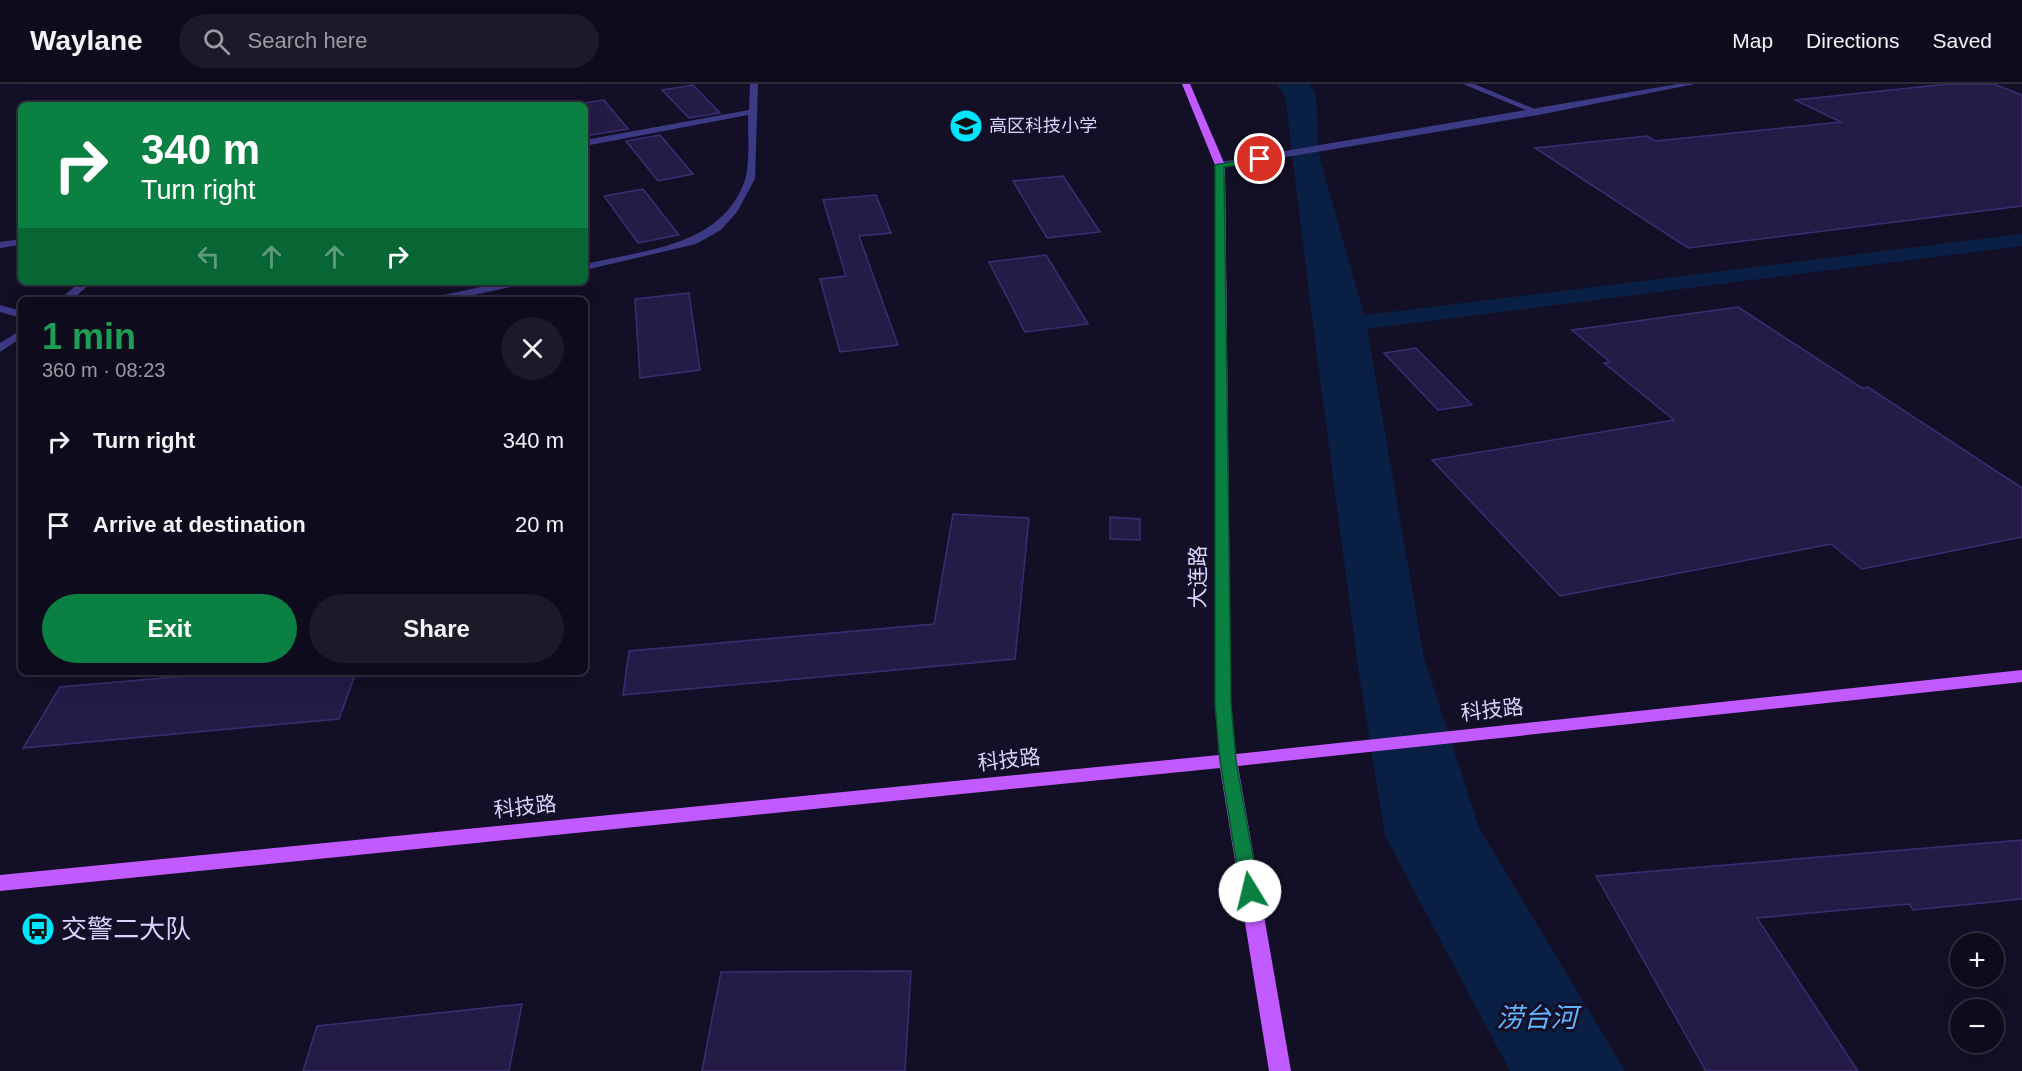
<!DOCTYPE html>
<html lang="en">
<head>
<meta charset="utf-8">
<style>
	body { margin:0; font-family:Helvetica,"Noto Sans SC",sans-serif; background:#1c1929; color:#f1f3f6; height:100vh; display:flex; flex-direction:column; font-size:22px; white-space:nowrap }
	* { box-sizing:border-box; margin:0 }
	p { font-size:20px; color:#9b9ba3 }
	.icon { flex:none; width:33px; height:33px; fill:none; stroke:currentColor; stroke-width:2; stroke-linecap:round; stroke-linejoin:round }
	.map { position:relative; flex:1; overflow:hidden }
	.details { position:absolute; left:18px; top:213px; width:570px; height:378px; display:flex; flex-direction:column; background:#0e0b1c; border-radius:9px; box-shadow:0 6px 24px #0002,0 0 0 2px #2e2b3b }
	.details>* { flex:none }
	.top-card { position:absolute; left:18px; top:18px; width:570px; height:183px; border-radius:9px; box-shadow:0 6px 24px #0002,0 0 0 2px #2e2b3b; background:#0b8043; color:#fff; overflow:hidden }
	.tools { position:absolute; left:1950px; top:849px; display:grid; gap:12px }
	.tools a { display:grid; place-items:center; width:54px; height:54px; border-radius:50%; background:#0e0b1c; box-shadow:0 6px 24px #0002,0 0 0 2px #2e2b3b; font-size:30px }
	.pin { position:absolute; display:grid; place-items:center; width:51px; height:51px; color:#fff; margin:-26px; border:3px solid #fff; border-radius:50%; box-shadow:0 2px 6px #0007 }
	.me { position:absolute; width:66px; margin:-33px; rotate:351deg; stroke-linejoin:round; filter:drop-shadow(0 0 4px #0008) }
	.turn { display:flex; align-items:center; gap:21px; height:126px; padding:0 24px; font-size:27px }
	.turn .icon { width:78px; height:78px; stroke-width:2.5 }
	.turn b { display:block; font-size:42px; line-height:51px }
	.lanes { display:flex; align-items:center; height:57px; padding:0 24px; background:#0003; justify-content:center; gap:30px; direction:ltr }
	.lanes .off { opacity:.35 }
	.round { display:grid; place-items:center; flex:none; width:63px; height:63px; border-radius:32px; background:#1c1929 }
	.headline { display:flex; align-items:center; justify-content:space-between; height:102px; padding:0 24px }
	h1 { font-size:36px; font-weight:600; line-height:45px; color:#1e9e55 }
	.button { display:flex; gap:12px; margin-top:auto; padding:12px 24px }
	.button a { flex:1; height:69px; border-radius:36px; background:#0b8043; color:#fff; font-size:24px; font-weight:600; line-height:69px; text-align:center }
	.button a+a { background:#1c1929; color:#f1f3f6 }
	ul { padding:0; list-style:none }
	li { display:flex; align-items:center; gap:18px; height:84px; padding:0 24px }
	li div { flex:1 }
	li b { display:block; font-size:22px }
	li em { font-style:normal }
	header { display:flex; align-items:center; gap:36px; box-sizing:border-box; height:84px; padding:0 30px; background:#0e0b1c; border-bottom:2px solid #2e2b3b }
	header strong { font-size:28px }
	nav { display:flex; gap:33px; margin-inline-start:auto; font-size:21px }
	.search { width:420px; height:54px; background:#1c1929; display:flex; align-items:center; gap:15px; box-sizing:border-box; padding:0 21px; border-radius:33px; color:#9b9ba3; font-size:22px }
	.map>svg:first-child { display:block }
	.water { fill:#0a1f44 }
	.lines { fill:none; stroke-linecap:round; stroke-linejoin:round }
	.canal { fill:#0a1f44; fill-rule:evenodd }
	.building { fill:#241b47; stroke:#3b2d73; stroke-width:1.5 }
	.service { fill:#3d3a85; fill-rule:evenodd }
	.minor { fill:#3d3a85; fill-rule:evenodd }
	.primary { fill:#c25bff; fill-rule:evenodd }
	.route { fill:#0b8043; stroke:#07532c; stroke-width:1.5 }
	.labels { text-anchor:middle; stroke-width:6; stroke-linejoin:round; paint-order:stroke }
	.far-poi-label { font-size:18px; fill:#d9d4ff; stroke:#130f26; text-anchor:start }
	.street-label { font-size:21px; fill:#d9d4ff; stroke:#130f26 }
	.near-poi-label { font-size:26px; fill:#d9d4ff; stroke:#130f26; text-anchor:start }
	.near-water-label { font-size:27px; font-style:italic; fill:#62b6ff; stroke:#130f26 }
</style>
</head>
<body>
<header>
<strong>Waylane</strong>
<div class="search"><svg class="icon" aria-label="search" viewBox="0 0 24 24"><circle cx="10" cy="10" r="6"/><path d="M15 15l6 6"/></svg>Search here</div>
<nav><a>Map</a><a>Directions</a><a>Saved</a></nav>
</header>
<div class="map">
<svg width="2022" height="987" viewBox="0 0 2022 987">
	<rect width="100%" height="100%" fill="#130f26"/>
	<polygon class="water" points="1276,0 1309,0 1316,11 1319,71 1366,238 1424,574 1479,744 1625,987 1510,987 1385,752 1358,583 1314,249 1285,12"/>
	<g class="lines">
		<polygon class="canal" points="2022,150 2022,162 1366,245 1358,243 1355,238 1358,233 1366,231"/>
	</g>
	<g class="building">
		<polygon points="1948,0 1994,0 2022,11 2022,122 1688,164 1535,64 1647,52 1655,57 1841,38 1795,16"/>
		<polygon points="693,1 720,29 689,34 662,6"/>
		<polygon points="604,16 628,45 585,52 585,19"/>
		<polygon points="660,51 693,90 658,97 626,57"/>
		<polygon points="1063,92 1100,148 1047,154 1013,97"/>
		<polygon points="643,105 679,151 638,159 604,112"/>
		<polygon points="876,111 891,149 859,152 898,261 840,268 820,195 846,192 823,116"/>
		<polygon points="1046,171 1088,240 1025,248 989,178"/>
		<polygon points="689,209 700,286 640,294 635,215"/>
		<polygon points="1738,223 1862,304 1868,303 2022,404 2022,453 1862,485 1831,460 1560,512 1432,376 1674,336 1604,279 1610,278 1572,246"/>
		<polygon points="1416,264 1472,321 1438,326 1384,269"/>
		<polygon points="953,430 1029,434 1015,575 623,611 629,567 934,540"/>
		<polygon points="1110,433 1140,435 1140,456 1110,455"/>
		<polygon points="233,588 356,588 339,635 23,664 60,603"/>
		<polygon points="2022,756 2022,815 1913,826 1909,820 1757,834 1858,987 1706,987 1596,792"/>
		<polygon points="911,887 905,987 702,987 721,888"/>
		<polygon points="522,920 509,987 303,987 317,942"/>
	</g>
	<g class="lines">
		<g class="service">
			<path d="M 750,0 L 758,0 L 755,95 L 737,128 L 721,146 L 696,160 L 585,186 L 585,180 C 644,166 722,163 745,96 C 750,80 748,49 748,31 L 585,62 L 585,56 L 749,26 Z"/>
			<polygon points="1463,0 1474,0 1542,28 1535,30"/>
			<polygon points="21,155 21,161 0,164 0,158"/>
			<polygon points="504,198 525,198 520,201 450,216 428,216 434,213"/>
		</g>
		<g class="minor">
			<polygon points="1678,0 1695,0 1538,31 1220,84 1215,81 1220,78"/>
			<polygon points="80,198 92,198 72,216 59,216"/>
			<polygon points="0,221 21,227 21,234 0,228"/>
			<polygon points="21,246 21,254 0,268 0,259"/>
		</g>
		<polygon class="primary" points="1182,0 1190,0 1225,81 1231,620 1236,670 2022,586 2022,598 1238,682 1291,987 1269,987 1220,684 0,807 0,791 1219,671 1215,620 1215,81"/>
	</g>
	<polygon class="route" points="1260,73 1263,73 1263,77 1224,83 1231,620 1236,677 1259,807 1256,812 1250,814 1244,812 1241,807 1220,677 1215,620 1215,81"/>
	<defs>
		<g id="school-disc" transform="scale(1.725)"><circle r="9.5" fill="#00e5ff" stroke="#130f26"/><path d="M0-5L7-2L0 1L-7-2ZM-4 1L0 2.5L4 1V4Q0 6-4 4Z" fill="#111"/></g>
		<g id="bus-disc" transform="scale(1.725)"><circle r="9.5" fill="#00e5ff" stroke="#130f26"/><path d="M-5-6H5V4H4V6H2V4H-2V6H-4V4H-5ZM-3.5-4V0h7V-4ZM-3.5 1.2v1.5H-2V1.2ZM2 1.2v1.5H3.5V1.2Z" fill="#111"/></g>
	</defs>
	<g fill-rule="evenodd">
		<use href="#school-disc" x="966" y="42"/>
		<use href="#bus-disc" x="38" y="845"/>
	</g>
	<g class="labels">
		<g class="far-poi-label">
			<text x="989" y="48">高区科技小学</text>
		</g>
		<g class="street-label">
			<text transform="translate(1198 493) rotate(-90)" y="7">大连路</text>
			<text transform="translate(1492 626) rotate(-6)" y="7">科技路</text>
			<text transform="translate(1009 676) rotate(-6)" y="7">科技路</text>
			<text transform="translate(525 723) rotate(-6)" y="7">科技路</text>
		</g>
		<g class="near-poi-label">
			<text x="61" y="854">交警二大队</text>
		</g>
		<g class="near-water-label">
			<text x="1537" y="943">涝台河</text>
		</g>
	</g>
</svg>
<div class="tools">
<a>+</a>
<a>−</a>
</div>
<div class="pin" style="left:1260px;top:75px;background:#d93025"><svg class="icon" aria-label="arrive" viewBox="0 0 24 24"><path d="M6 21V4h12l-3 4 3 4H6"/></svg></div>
<svg class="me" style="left:1250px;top:807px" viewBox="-20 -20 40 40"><circle r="19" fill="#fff"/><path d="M0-13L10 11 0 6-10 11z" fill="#0b8043"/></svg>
<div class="top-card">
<div class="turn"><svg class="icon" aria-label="right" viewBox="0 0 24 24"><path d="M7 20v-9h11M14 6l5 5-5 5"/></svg><div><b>340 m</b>Turn right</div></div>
<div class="lanes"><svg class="icon off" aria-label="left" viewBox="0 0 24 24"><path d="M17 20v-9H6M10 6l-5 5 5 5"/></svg><svg class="icon off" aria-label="ahead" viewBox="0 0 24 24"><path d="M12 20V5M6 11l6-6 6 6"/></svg><svg class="icon off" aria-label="ahead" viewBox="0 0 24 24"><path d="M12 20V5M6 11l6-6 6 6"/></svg><svg class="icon" aria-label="right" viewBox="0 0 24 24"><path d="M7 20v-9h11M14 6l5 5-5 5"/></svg></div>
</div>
<section class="details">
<div class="headline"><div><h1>1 min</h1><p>360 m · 08:23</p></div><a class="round"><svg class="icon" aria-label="close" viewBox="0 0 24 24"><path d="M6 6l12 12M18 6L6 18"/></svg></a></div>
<ul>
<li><svg class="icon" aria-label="right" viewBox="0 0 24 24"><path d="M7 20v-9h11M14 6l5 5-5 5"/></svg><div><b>Turn right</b></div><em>340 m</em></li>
<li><svg class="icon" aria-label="arrive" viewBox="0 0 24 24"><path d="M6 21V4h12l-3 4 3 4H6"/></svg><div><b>Arrive at destination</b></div><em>20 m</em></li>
</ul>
<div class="button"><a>Exit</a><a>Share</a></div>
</section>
</div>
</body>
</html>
